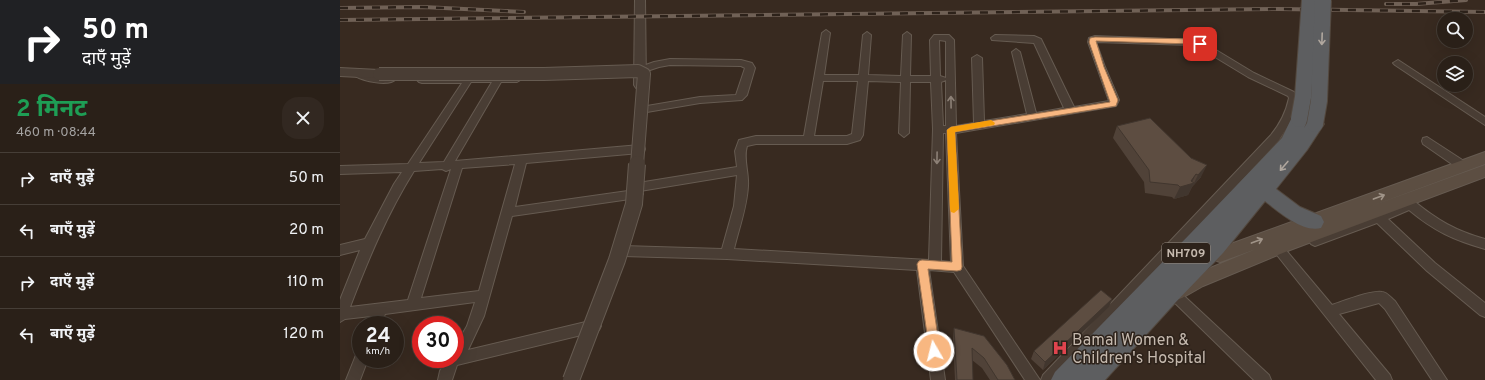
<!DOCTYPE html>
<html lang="hi">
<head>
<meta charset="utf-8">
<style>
	body { margin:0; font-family:Overpass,"Noto Sans Devanagari",sans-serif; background:#322821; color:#f1f3f6; height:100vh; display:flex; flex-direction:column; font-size:15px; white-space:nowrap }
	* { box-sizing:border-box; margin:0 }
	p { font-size:13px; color:#a5a3a2 }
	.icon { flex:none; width:22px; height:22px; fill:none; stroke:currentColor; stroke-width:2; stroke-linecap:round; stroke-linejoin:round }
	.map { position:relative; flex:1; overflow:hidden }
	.panel { display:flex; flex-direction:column; background:#2a2018; width:340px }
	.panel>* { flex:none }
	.guide { background:#202124; color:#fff; overflow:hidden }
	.buttons { position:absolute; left:1097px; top:12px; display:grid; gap:8px }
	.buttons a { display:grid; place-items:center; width:36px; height:36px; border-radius:50%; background:#2a2018; box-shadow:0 4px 16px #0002,0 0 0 1px #463e37; font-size:20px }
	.speed { position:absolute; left:12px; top:316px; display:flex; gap:8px; font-size:20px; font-weight:700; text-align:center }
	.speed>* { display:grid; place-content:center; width:52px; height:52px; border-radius:50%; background:#2a2018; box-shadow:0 4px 16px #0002,0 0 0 1px #463e37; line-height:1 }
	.speed small { font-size:10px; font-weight:400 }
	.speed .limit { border:6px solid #d22; background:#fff; color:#111 }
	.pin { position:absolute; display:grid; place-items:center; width:34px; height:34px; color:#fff; margin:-17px; border-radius:8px; box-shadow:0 2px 6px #0006 }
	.me { position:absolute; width:44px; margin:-22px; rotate:352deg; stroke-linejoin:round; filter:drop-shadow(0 0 3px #0008) }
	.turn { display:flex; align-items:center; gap:14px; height:84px; padding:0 16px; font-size:18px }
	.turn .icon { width:52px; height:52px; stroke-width:2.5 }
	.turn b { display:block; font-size:28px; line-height:34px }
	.round { display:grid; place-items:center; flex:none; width:42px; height:42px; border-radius:16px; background:#322821 }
	.head { display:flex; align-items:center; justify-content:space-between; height:68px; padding:0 16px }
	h1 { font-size:24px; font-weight:700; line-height:30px; color:#1e9e55 }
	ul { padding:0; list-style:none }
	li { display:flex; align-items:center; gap:12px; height:52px; padding:0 16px; border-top:1px solid #463e37 }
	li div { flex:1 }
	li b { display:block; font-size:15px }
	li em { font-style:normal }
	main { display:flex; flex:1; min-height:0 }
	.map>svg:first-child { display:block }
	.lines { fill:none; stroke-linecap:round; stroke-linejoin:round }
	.minor-casing { stroke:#665b51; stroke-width:2 }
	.tertiary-casing { stroke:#665b51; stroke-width:2 }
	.secondary-casing { stroke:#665b51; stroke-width:2 }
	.trunk-casing { stroke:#53483e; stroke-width:2 }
	.minor { fill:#493d34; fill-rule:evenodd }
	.tertiary { fill:#493d34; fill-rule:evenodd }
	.secondary { fill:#5c4e42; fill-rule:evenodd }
	.trunk { fill:#5d5e60; fill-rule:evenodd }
	.rail-casing { stroke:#706156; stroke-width:4 }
	.rail { stroke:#2d221a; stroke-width:2.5; stroke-dasharray:8; stroke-linecap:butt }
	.tertiary-bridge-far1-casing { stroke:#665b51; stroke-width:14; stroke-linecap:butt }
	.tertiary-bridge-casing { stroke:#665b51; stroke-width:18; stroke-linecap:butt }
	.trunk-bridge-casing { stroke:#53483e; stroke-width:18; stroke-linecap:butt }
	.tertiary-bridge-far1 { stroke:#493d34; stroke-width:12 }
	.tertiary-bridge { stroke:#493d34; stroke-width:16 }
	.trunk-bridge { stroke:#5d5e60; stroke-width:16 }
	.wall { fill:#504238 }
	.shaded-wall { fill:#41362e }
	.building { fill:#5d4d41; stroke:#41362e }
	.oneway { stroke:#b0a79e }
	.oneway2 { stroke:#8d8177 }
	.oneway3 { stroke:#a09488 }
	.route { fill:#f8b781; stroke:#a17754 }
	.slow { fill:#f59e0b }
	.labels { text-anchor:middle; stroke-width:3; stroke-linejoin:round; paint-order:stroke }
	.shield { fill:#2d221a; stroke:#978c82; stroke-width:1 }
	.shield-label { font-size:12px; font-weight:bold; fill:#c5b9ae }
	.near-poi-label { font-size:16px; fill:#c5b9ae; stroke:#2d221a; text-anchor:start }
</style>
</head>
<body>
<main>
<section class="panel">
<div class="guide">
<div class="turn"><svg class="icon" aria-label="right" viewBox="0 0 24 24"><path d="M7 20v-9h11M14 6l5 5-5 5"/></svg><div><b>50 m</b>दाएँ मुड़ें</div></div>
</div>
<div class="head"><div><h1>2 मिनट</h1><p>460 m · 08:44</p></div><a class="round"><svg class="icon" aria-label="close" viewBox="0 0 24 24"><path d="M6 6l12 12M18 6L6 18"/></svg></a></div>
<ul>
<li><svg class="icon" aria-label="right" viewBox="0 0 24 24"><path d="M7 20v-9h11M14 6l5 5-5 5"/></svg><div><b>दाएँ मुड़ें</b></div><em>50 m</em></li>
<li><svg class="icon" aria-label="left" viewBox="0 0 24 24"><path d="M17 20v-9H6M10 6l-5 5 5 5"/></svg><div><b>बाएँ मुड़ें</b></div><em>20 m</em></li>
<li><svg class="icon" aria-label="right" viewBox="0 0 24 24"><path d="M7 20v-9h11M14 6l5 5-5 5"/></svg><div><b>दाएँ मुड़ें</b></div><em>110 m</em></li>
<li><svg class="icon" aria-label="left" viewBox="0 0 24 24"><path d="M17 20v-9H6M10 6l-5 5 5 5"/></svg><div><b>बाएँ मुड़ें</b></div><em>120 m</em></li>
</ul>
</section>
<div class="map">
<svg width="1145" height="380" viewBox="0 0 1145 380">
	<rect width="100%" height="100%" fill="#382a20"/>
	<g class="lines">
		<g class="minor-casing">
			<g id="minor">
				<path d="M 486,30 L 490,33 L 484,75 L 519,75 L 523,35 L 527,32 L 531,35 L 528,75 L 561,76 L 563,35 L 567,32 L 571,35 L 570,76 L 591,76 L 590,40 L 594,35 L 609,35 L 614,40 L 616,126 L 634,123 L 632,58 L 637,55 L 642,58 L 644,121 L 687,114 L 672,52 L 676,49 L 680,52 L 696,113 L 724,108 L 694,43 L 652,40 L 651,38 L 655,35 L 694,36 L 701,39 L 734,107 L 769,101 L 748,42 L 749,38 L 755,36 L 855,40 L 871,47 L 914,73 L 954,92 L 959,98 L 954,116 L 939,140 L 717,380 L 701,380 L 703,375 L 931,135 C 940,124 946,112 949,98 L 948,96 L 908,77 L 865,51 L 851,45 L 756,42 L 765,67 L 779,100 L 776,106 L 616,133 L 623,266 L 700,380 L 685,380 L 614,272 L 589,270 L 605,380 L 591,380 L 577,270 L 387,259 L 283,256 L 279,254 L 277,251 L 279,248 L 283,246 L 382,249 L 394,206 L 397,175 L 300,191 L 303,194 L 301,197 L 297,198 L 172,216 L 144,316 L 128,350 L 254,320 L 259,322 L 261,326 L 259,330 L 254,332 L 117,365 L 112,380 L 98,380 L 100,371 L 106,359 L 115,359 L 115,347 L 127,326 L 135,302 L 45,314 L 41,325 L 27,325 L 31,316 L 5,319 L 0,322 L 0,300 L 20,250 L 0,255 L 0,245 L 25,239 L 54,184 L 62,172 L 0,174 L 0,166 L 68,164 L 122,83 L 82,83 L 79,82 L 77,80 L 79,78 L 177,76 L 182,79 L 177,82 L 161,82 L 115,161 L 300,145 L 304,146 L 305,149 L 304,152 L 300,153 L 186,163 L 175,207 L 295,190 L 293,187 L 294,184 L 298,183 L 397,167 L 395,151 L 399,140 L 416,136 L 464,136 L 482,33 ZM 599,40 L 606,41 L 606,78 L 600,76 ZM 606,80 L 606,126 L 603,126 L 601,82 ZM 483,81 L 518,81 L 512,134 L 507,136 L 474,136 ZM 528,81 L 561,82 L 559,133 L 564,137 L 569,133 L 570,82 L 591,82 L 593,129 L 589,260 L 394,249 C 399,228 407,207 408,186 C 409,172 403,159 407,146 L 416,144 L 507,144 L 520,140 L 523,135 ZM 131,82 L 152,82 L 104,162 L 79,163 ZM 603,133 L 606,133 L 611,262 L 601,261 ZM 175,164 L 139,291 L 81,298 L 122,168 ZM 111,169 L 68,300 L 10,307 C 28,260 47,214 74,171 L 102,169 L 106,171 Z"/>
				<polygon points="330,59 401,60 412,63 415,68 407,95 402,100 360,103 301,113 298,112 296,110 301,107 360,97 396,95 405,68 401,66 330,65 319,67 292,76 287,73 289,71 314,62"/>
				<polygon points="1058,60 1145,117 1145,125 1055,65 1053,63"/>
				<path d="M 18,71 L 29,76 L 51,76 L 56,79 C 49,87 23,81 15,76 L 13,74 L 15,72 Z"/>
				<polygon points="1087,137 1127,163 1128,166 1127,169 1119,169 1083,144 1082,141 1083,138"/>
				<path d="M 1070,200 L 1074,201 C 1097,220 1116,231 1145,239 L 1145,249 C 1114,240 1094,231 1069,210 L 1048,219 L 1095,263 L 1145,303 L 1145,317 L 1140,315 L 1087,271 L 1037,223 L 975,246 L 971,244 L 969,241 L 971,238 L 1035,215 Z"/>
				<path d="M 941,247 L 945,249 L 992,305 C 1004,301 1031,290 1042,292 C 1047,292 1051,298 1055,301 L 1107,380 L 1092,380 L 1045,309 L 1039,303 L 999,314 L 1050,375 L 1052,380 L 1036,380 L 937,255 L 935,252 L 937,249 Z"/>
				<polygon points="839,294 843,295 929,375 931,380 914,380 835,303 833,299 835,295"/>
				<polygon points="21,353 21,359 28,359 20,380 6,380 16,355"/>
			</g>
		</g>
		<g class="tertiary-casing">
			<g id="tertiary">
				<polygon points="295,0 305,0 306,85 304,88 296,88 294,85"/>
				<polygon points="0,68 39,70 43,71 45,74 43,77 39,78 0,76"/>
			</g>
		</g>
		<g class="secondary-casing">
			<polygon id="secondary" points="1145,152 1145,164 1026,208 1145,165 1145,177 950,250 863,286 842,298 836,300 830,298 827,292 830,286 851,276 916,249 880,262 874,260 871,255 874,250"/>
		</g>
		<g class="trunk-casing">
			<path id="trunk" d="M 959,113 L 965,115 L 968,119 L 964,128 L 969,120 L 975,118 L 981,120 L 984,124 L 967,150 L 936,189 L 960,207 L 981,216 L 984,222 L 981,228 C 963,233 939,212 925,201 L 883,253 L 834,304 L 765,380 L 711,380 L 715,372 L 849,235 L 942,138 L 953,115 Z"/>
		</g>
		<use href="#minor" class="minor"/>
		<use href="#tertiary" class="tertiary"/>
		<use href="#secondary" class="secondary"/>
		<use href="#trunk" class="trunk"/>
		<g class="rail-casing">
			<g id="rail">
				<polyline points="1046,4 1076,4 1126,0"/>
				<polyline points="0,8 83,7 184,12"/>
				<polyline points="0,20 939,9 1145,12"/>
			</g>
		</g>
		<use href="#rail" class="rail"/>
		<g class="tertiary-bridge-far1-casing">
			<polyline id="tertiary-bridge-far1" points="39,74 204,74 298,71 304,74 297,165"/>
		</g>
		<g class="tertiary-bridge-casing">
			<polyline id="tertiary-bridge" points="231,380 277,260 294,204 297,164"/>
		</g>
		<g class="trunk-bridge-casing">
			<g id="trunk-bridge">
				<polyline points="959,119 963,97 970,0"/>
				<polyline points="975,124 979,101 983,0"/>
			</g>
		</g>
		<use href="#tertiary-bridge-far1" class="tertiary-bridge-far1"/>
		<use href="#tertiary-bridge" class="tertiary-bridge"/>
		<use href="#trunk-bridge" class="trunk-bridge"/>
	</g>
	<g class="wall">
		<polygon points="777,126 861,177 852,187 848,195 834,199 832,197 805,193 804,182 773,138"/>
		<polygon points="772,299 769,307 703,370 691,359 694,351"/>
		<polygon points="614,328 675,380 650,380 642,368 632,360 633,380 615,380 613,339"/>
	</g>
	<g class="shaded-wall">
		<polygon points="867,165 861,177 852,187 858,175"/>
		<polygon points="856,174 851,184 854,183 848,195 834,199 840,187 851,181"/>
		<polygon points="772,299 769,307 703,370 705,362"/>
	</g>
	<g class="building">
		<polygon points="810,118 851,158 867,165 858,175 856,174 851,181 854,183 840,187 838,185 810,182 809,170 777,126"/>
		<polygon points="761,290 772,299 705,362 694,351"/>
		<polygon points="614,328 644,336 667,365 675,380 658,380 644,358 632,348 633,380 617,380"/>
	</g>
	<defs><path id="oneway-shaft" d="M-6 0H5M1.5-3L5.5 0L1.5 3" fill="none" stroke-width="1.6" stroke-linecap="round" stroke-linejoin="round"/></defs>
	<g class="oneway">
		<use href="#oneway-shaft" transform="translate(982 39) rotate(92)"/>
		<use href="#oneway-shaft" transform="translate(944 166) rotate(130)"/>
	</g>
	<g class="oneway2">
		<use href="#oneway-shaft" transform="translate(611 102) rotate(-91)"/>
		<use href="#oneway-shaft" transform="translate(597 158) rotate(91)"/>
	</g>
	<g class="oneway3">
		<use href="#oneway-shaft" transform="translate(1039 197) rotate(-20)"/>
		<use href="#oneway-shaft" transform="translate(917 241) rotate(-20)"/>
	</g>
	<polygon class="route" points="755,37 852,39 864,44 860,47 851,44 756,41 764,67 778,100 776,106 615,132 622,267 621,270 617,271 588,269 600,351 598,355 594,356 590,355 577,264 579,261 582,260 612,262 607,130 611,127 770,102 749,42 750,38"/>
	<polygon class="slow" points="651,120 655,123 654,125 615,132 619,209 614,213 611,212 610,209 607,130 611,127"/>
	<defs>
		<g id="hospital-bare" transform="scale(1.2)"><path d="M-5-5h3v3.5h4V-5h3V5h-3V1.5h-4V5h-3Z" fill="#e0444e" stroke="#2d221a" stroke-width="2.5" paint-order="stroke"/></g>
	</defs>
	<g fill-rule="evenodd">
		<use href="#hospital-bare" x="720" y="348"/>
	</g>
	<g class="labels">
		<rect class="shield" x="822" y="243" width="48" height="20" rx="3"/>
		<g class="shield-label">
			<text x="846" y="257">NH709</text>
		</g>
		<g class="near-poi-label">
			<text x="732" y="345">Bamal Women &amp;<tspan x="732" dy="18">Children's Hospital</tspan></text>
		</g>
	</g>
</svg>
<div class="buttons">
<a><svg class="icon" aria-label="search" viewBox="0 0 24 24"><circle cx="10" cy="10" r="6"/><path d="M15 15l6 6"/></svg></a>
<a><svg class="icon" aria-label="layers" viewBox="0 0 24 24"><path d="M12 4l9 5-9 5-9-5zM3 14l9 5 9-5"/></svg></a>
</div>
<div class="speed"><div>24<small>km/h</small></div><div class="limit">30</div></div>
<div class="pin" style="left:860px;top:44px;background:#d93025"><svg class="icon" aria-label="arrive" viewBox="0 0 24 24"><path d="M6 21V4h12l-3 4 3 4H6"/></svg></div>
<svg class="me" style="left:594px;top:351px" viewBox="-20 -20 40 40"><circle r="17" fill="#f8b781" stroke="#fff" stroke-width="3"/><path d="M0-11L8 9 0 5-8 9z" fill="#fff"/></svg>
</div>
</main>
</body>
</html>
